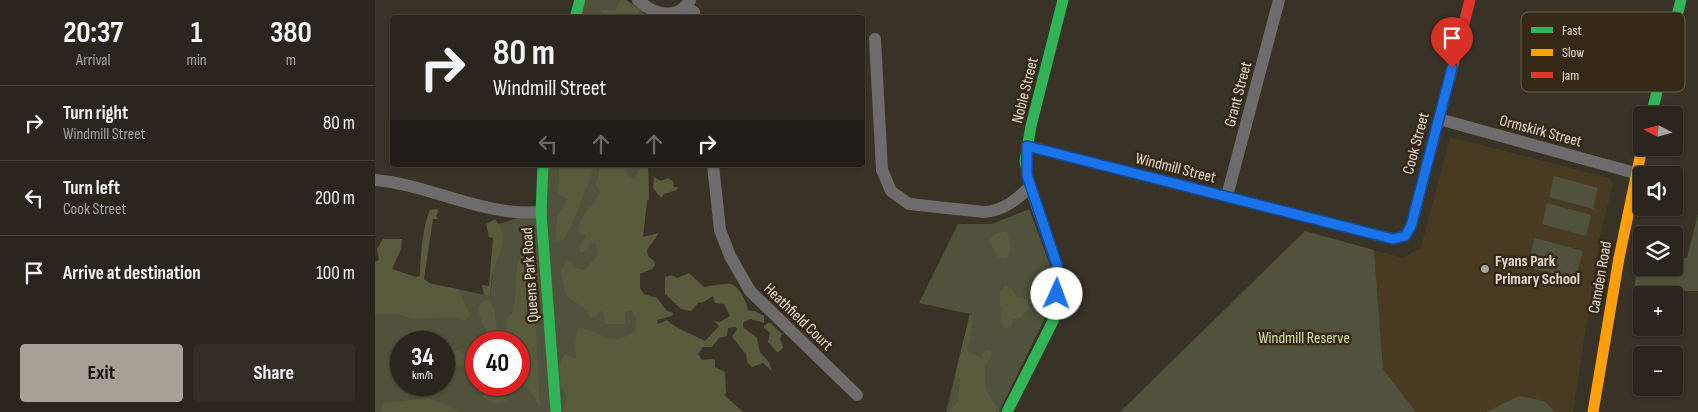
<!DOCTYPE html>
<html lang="en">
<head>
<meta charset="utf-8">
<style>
	body { margin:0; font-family:"Sofia Sans Condensed",sans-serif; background:#322e26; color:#f1f3f6; height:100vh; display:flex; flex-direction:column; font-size:19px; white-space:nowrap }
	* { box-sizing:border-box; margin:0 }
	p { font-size:16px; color:#a5a5a4 }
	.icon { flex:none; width:28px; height:28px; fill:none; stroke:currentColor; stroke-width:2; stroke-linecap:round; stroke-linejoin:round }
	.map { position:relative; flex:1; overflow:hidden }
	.panel { display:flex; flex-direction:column; background:#2a261d; width:375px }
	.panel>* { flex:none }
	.guide { position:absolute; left:15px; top:15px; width:475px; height:152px; border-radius:5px; box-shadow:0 1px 4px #0004,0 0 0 1px #46433b; background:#2a261d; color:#f1f3f6; overflow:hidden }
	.needle { width:32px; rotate:276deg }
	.tools { position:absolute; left:1258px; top:106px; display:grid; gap:10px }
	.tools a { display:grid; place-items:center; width:50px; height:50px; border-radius:5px; background:#2a261d; box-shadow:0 1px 4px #0004,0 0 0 1px #46433b; font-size:25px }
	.speed { position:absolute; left:15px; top:331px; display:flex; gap:10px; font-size:25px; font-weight:700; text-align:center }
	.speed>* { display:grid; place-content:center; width:65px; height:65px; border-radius:50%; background:#2a261d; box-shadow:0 1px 4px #0004,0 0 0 1px #46433b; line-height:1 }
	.speed small { font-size:12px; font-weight:400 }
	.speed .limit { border:8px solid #d22; background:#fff; color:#111 }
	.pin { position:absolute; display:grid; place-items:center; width:42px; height:42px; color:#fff; margin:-51px -21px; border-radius:50% 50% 50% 0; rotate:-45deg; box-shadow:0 0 5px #0007 }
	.pin .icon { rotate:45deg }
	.me { position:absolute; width:55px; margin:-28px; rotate:2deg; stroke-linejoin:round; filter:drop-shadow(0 0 4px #0008) }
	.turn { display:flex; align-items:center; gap:18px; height:105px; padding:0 20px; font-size:22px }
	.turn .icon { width:65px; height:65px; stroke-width:2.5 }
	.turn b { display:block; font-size:35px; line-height:42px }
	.lanes { display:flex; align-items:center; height:48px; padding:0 20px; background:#0003; justify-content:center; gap:25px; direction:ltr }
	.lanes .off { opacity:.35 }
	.eta { display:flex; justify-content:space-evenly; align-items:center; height:85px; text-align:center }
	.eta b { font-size:30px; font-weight:700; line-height:35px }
	.action { display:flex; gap:10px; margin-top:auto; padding:10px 20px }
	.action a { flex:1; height:58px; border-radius:5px; background:#a7a094; color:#111; font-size:20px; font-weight:700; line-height:58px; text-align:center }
	.action a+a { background:#322e26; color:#f1f3f6 }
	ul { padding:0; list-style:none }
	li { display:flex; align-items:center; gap:15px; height:75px; padding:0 20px; border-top:1px solid #46433b }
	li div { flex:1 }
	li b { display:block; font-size:19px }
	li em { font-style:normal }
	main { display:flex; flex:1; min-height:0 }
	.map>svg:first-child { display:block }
	.built { fill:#493b22 }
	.green { fill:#50523b; fill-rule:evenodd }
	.forest { fill:#595b3d }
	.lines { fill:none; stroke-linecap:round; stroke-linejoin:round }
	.street { stroke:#6d6b6c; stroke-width:12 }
	.fast { stroke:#30b455; stroke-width:11 }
	.slow { stroke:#ff9f0a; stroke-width:11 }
	.jam { stroke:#e5322d; stroke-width:11 }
	.route-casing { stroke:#114b97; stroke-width:12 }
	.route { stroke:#1a73e8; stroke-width:9 }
	.poi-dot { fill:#a7a094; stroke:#352915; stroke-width:2 }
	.labels { text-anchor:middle; stroke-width:5; stroke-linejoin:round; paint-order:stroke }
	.street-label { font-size:16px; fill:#e3dbce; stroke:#352915 }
	.poi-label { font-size:16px; font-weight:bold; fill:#e3dbce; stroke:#352915; text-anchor:start }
	.park-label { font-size:16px; fill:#dbe2a6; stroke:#352915 }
	.key { fill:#352915; stroke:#695e4c; stroke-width:1 }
	.key-label { font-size:14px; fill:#e3dbce }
</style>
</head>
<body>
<main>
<section class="panel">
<div class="eta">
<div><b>20:37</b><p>Arrival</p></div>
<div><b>1</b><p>min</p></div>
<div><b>380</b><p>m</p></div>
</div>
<ul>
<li><svg class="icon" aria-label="right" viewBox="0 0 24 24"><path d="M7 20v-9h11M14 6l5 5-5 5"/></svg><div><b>Turn right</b><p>Windmill Street</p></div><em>80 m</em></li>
<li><svg class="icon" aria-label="left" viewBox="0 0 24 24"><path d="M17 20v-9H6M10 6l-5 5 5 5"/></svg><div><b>Turn left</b><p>Cook Street</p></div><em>200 m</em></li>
<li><svg class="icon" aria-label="arrive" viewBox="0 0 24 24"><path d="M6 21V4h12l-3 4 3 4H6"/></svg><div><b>Arrive at destination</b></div><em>100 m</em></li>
</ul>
<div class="action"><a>Exit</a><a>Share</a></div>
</section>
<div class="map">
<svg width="1323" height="412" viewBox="0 0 1323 412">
	<rect width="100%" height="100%" fill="#383227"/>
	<polygon class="built" points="1075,137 1234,178 1238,184 1225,236 1198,412 1041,412 1008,369 999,250 1028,258 1046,247"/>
	<g class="green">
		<polygon points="211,0 251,0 275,17 205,18"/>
		<path d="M 168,165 L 273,165 L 274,200 L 272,200 L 265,258 L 265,306 L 352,398 L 368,412 L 0,412 L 0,272 L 115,296 L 124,224 L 161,212 ZM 26,342 L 69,342 L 69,385 L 26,385 ZM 101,342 L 144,342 L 144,385 L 101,385 Z"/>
		<polygon points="1179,176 1223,188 1218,209 1174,197"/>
		<polygon points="1172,203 1216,215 1211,236 1167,224"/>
		<polygon points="654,209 675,265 673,312 624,412 571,412 595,314 544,303 583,224 617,224"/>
		<polygon points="1323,214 1323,291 1259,291 1263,258 1266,258 1266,268 1299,268 1299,258 1312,258"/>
		<polygon points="930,231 999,250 1008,369 1041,412 745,412"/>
		<polygon points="1160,238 1208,251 1200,280 1152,267"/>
		<polygon points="1144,396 1169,401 1180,412 1111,412"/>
	</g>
	<g class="forest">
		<polygon points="246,0 251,0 264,9 262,17 225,17 229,10 240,11"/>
		<polygon points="187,165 220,165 198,222 188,240 180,241 182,217 192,199 183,194 184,169"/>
		<path d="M 225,165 L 254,165 L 251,170 L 254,176 L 259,180 L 267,165 L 273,165 L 274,200 L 272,200 L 268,237 L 284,233 L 272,250 L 273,256 L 279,261 L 280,265 L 277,269 L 265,274 L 265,288 L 269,294 L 282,298 L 292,311 L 298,313 L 297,316 L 282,320 L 283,324 L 292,320 C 299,328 319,335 330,341 L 344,326 L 339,321 L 345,322 L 355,316 L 349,304 L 340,303 L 338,296 L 329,302 L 323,303 L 316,311 L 306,309 L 290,294 L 290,277 L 296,275 L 302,278 L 314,273 L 329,287 C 334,286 353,283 356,284 C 363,285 373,304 373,310 L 380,311 L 389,316 L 389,323 L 375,319 L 368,323 L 368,327 L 382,338 L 385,352 L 394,362 L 397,371 L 388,363 L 377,367 L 372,362 L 371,354 L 357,337 L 362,329 L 360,327 L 353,328 L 352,336 L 344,338 L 337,347 L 328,347 L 323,354 L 327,360 L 337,359 L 340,360 L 340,367 L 350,372 L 351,393 L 349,395 L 368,412 L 187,412 L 192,397 C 183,384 181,366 190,354 L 201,359 L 200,344 L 203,327 C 227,331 235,349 260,331 L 261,319 L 257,311 L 250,312 L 250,324 L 230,324 L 227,310 L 222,316 L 215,318 L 212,310 L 191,296 L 186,271 L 192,259 L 200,268 L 210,270 L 223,254 L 221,244 L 216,243 L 212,251 L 205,253 L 205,246 L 211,236 L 203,231 C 207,209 218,209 225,192 L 221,184 Z"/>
		<polygon points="279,177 286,181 293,178 298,181 299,187 303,187 302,190 289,194 286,198 278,188"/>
		<path d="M 61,209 L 64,211 L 61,216 L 63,219 L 58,219 L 49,279 L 56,284 L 83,289 L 95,315 L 90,321 L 77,317 L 38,319 L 23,314 L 0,314 L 0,262 L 4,260 L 2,249 L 8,239 L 27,239 L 26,249 L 17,269 L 41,277 L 45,276 C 45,258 48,225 55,210 Z"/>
		<path d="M 120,219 C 136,238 122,256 117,276 C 116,282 116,289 115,296 L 109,295 L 107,285 L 114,286 L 118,238 L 114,237 L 111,224 Z"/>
		<polygon points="632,231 636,249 631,259 623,257 614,241 619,234"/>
		<path d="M 149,247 L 158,247 L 163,296 L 160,315 L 165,406 L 150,386 L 144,383 L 144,342 L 122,342 C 111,333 105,321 103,307 L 108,301 L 114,300 L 119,309 L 122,329 L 131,330 L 132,317 L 139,311 L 142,267 Z"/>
		<path d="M 630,285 L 637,289 L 642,297 C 651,298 653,300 655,308 L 644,318 L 638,319 L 637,326 L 629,329 L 626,322 L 628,307 L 624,303 L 625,292 Z"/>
		<polygon points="595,314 597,323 593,351 606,358 609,352 615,350 617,354 610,366 610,388 622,407 619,412 574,412 583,401 585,379 580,376"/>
		<polygon points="394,322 407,334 405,339 408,348 405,351 402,352 393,342 395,333 388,327"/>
		<path d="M 77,350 C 90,352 92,355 95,367 L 69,365 L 69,353 Z"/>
		<polygon points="110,385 126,385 132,393 131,401 120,403 108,398"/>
		<polygon points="53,398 86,412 6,412 8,403"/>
	</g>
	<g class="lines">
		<g class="street">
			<path d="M 263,0 C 279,15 303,21 315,0"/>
			<polyline points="311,7 319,12 320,18"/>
			<path d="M 500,39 L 507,170 L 516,191 L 534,204 L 609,212 C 628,211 641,200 655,187"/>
			<polyline points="1064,119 1260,173"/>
			<polyline points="338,165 345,230 355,256 375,291 482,395"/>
			<path d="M 0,180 C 57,185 108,217 166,212"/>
			<polyline points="852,196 904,0"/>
		</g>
		<g class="fast">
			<polyline points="200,18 205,0"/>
			<polyline points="1276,115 1306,0"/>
			<polyline points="652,146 1018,239 1030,236 1036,226 1043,200"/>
			<polyline points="168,165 166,212 181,412"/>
			<polyline points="632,412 678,321 682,265 655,187 650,161 656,126 688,0"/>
		</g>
		<polyline class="slow" points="1218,412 1244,258 1267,148"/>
		<polyline class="jam" points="1043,200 1095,0"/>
	</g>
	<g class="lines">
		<g class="route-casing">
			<polyline id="route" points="682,294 682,265 652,175 652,146 1018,239 1030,236 1036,226 1077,68"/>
		</g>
		<use href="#route" class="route"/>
	</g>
	<circle class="poi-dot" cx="1110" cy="269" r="5"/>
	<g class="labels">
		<g class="street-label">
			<text transform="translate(649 90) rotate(-76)" y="6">Noble Street</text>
			<text transform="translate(862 94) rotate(-75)" y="6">Grant Street</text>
			<text transform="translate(1166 130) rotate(15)" y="6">Ormskirk Street</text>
			<text transform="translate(1040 143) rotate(-75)" y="6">Cook Street</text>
			<text transform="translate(801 167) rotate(14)" y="6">Windmill Street</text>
			<text transform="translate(154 275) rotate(-94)" y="6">Queens Park Road</text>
			<text transform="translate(1224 277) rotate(-80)" y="6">Camden Road</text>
			<text transform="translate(424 316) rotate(44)" y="6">Heathfield Court</text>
		</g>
		<g class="poi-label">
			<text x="1120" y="266">Fyans Park<tspan x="1120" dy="18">Primary School</tspan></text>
		</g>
		<g class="park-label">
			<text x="929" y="343">Windmill Reserve</text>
		</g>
	</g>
	<rect x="1146" y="12" width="164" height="80" rx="8" class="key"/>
	<rect x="1156" y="27" width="22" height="6" fill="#30b455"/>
	<rect x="1156" y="49" width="22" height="7" fill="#ff9f0a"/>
	<rect x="1156" y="72" width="22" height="6" fill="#e5322d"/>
	<g class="key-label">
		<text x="1187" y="35">Fast</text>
		<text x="1187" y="57">Slow</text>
		<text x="1187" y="80">Jam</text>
	</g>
</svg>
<div class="tools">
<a><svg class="needle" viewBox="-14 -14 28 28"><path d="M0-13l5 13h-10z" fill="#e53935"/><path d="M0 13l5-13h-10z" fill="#a5a5a4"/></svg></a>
<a><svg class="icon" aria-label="sound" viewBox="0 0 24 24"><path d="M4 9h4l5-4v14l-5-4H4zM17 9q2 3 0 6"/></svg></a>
<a><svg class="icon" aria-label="layers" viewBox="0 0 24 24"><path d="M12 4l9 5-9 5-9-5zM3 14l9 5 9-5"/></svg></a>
<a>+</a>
<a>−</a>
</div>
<div class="speed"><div>34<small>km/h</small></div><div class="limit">40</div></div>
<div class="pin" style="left:1077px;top:68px;background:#d93025"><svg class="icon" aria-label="arrive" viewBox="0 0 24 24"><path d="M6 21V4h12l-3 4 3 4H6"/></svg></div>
<svg class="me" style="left:682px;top:294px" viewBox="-20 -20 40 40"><circle r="19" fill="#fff"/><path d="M0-13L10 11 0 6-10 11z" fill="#1a73e8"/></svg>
<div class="guide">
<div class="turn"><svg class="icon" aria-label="right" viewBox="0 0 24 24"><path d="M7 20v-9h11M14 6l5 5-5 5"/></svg><div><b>80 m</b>Windmill Street</div></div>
<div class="lanes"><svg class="icon off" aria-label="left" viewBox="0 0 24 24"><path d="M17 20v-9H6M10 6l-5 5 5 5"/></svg><svg class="icon off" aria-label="ahead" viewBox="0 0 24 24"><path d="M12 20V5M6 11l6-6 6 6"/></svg><svg class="icon off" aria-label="ahead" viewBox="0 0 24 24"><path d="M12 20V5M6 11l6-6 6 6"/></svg><svg class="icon" aria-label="right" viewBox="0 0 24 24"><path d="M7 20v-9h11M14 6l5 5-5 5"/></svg></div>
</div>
</div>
</main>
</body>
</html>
